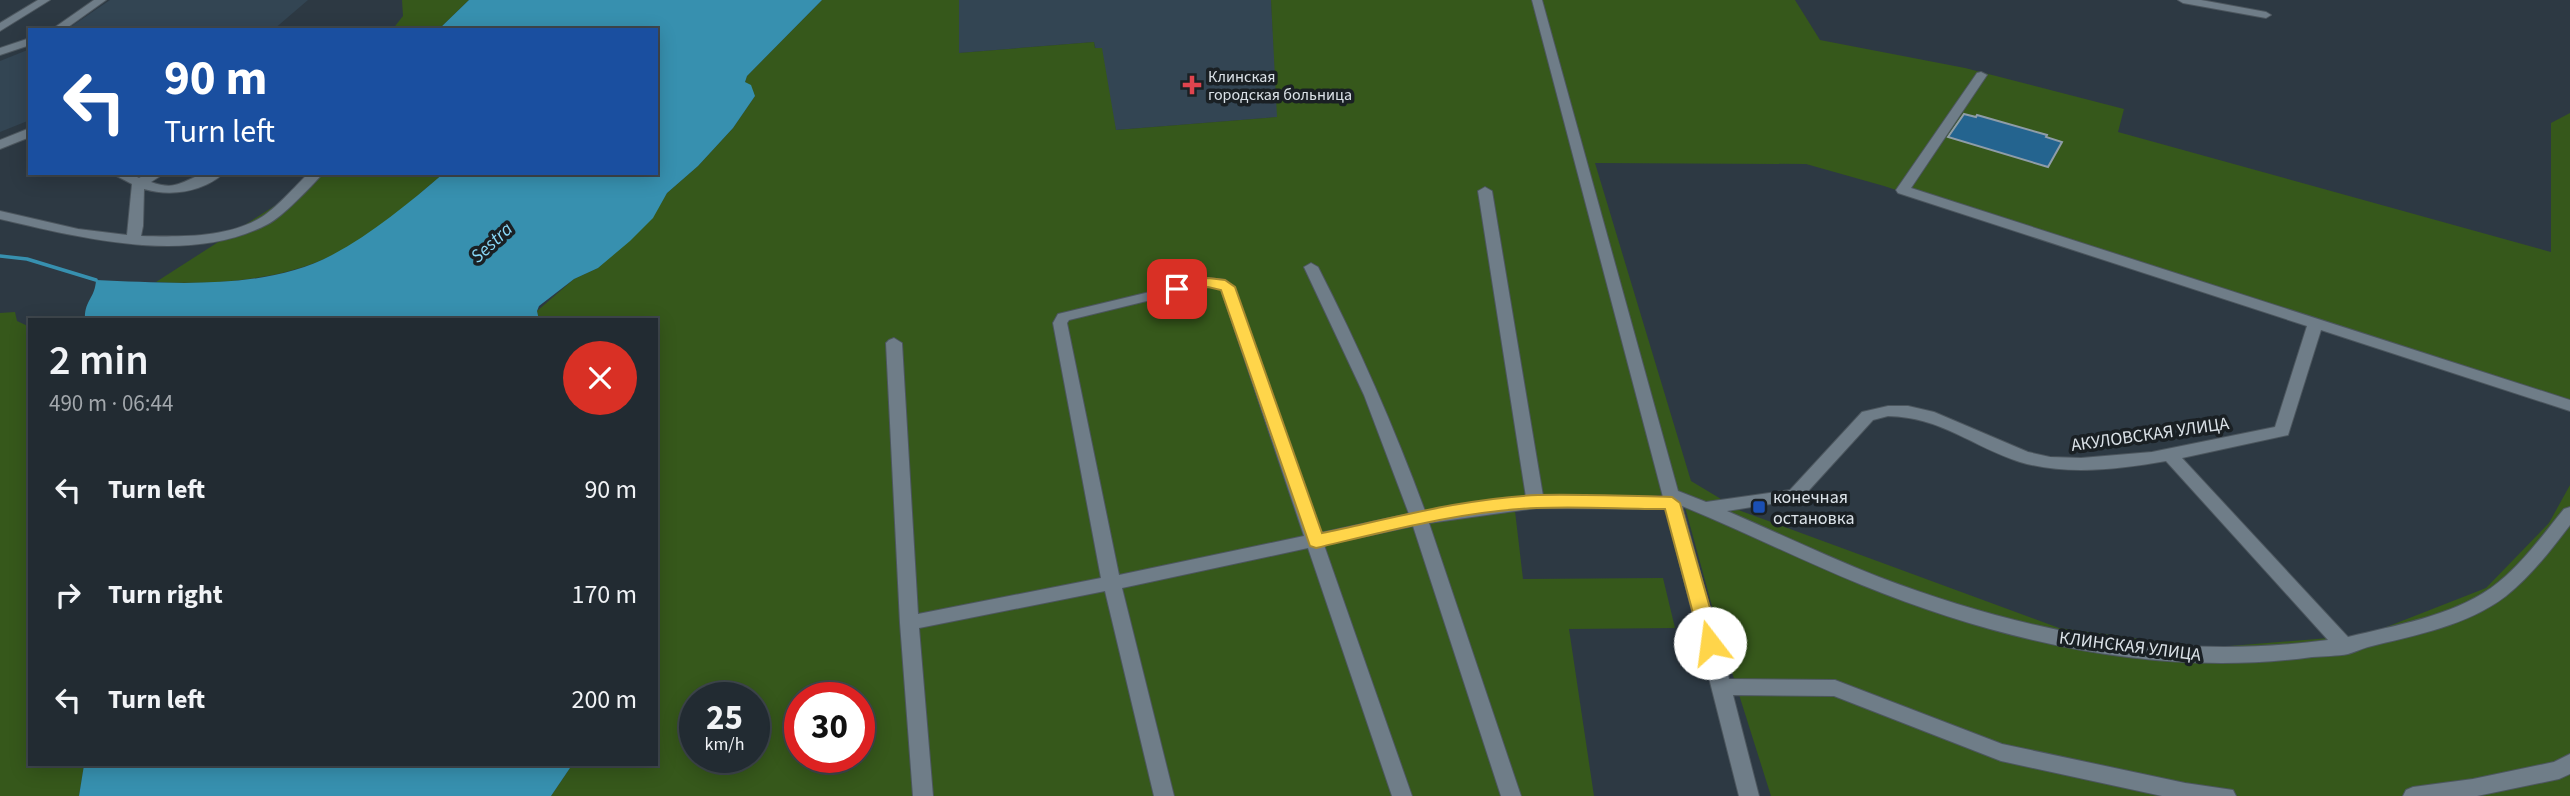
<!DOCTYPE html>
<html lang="en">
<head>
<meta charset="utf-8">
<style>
	body { margin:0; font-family:"Source Sans 3",sans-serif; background:#2a333a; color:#f1f3f6; height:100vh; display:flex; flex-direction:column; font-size:26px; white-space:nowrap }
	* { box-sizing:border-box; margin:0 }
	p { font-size:23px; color:#a2a7ac }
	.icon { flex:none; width:38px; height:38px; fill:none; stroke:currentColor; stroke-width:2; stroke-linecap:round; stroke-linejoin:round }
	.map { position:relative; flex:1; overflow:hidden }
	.sheet { position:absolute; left:28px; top:318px; width:630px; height:448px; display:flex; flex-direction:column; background:#222b32; border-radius:0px; box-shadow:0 4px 18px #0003,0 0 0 2px #3f474d }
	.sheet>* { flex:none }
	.hud { position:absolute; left:28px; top:28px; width:630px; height:147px; border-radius:0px; box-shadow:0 4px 18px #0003,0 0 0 2px #3f474d; background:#1a4fa0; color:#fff; overflow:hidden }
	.speed { position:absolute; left:679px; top:682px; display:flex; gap:14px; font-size:35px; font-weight:700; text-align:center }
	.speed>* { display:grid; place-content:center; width:91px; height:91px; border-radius:50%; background:#222b32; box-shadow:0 4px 18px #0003,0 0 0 2px #3f474d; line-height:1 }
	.speed small { font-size:18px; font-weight:400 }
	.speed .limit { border:10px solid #d22; background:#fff; color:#111 }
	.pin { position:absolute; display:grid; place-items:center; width:60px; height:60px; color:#fff; margin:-30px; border-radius:14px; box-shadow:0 4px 10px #0006 }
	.me { position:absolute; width:77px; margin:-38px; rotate:345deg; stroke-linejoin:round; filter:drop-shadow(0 0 5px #0008) }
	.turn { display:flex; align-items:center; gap:24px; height:147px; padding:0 21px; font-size:32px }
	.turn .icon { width:91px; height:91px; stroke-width:2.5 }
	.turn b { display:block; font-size:49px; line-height:60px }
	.round { display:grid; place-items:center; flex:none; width:74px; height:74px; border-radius:37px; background:#2a333a }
	.head { display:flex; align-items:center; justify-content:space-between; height:119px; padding:0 21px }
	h1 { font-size:42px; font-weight:600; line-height:52px }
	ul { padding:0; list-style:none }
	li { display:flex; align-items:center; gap:21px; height:105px; padding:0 21px }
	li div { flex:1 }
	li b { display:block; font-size:26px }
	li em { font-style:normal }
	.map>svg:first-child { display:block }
	.built { fill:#334553 }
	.green { fill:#36581b; fill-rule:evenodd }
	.water { fill:#3790af }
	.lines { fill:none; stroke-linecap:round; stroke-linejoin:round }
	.stream { stroke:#3790af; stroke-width:3.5 }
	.building { fill:#24648f; stroke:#8f9da8; stroke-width:2 }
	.minor-casing { stroke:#4c565e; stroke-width:2 }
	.minor { fill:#6f7d88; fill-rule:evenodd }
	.route { fill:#ffd54a; stroke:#a68a30; stroke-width:2 }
	.health-dot { fill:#e0444e; stroke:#1a2024; stroke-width:2.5 }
	.transit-dot { fill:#1a4fb4; stroke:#1a2024; stroke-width:2.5 }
	.labels { text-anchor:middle; stroke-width:7; stroke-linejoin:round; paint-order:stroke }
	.far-poi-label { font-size:16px; fill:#dbe2e8; stroke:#1a2024; text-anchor:start }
	.street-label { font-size:18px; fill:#dbe2e8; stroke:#1a2024 }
	.poi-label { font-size:18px; fill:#dbe2e8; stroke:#1a2024; text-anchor:start }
	.water-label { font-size:19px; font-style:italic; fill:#8ad9f8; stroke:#1a2024 }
</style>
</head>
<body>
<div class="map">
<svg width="2570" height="796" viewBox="0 0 2570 796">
	<rect width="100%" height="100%" fill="#2d3943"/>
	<g class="built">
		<polygon points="110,0 308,0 273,30 66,30"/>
		<polygon points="959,0 1271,0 1278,117 1116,130 1094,42 959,53"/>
		<polygon points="30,49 30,120 0,132 0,61"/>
	</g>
	<g class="green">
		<polygon points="402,0 469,0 438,30 392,30 403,16"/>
		<path d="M 822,0 L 959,0 L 959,53 L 1094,42 L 1095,48 L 1102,48 L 1116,130 L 1277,117 L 1271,0 L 1795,0 L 1820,40 L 1965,68 L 2124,109 L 2118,132 L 2551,252 L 2551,123 L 2570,113 L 2570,411 L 1884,186 L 1806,164 L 1595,163 L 1691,481 L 1741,511 L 2059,628 L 2205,648 L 2366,635 L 2486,588 L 2549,523 L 2570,485 L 2570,796 L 1771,796 L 1718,628 L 1685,507 L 1670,494 L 1515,511 L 1523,579 L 1663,578 L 1675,628 L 1569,629 L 1594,796 L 551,796 L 572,765 L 656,765 L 656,320 L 539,320 L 537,311 L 574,279 L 598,268 L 652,218 L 667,193 L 698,166 L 733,128 L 755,96 L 745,82 L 747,76 ZM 695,698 L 754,698 L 754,758 L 695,758 ZM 800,698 L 859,698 L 859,758 L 800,758 Z"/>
		<path d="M 312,173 L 444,173 C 409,203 373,236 331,256 C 278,281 213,285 156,282 L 282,201 Z"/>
		<polygon points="15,312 17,321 30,327 30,765 84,765 79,796 0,796 0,313"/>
	</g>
	<g class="water">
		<path d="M 469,0 L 822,0 L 747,76 L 745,82 L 751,85 L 755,96 L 733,128 L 698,166 L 667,193 L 653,218 L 630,241 L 598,268 L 574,279 L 539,306 L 537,311 L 539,320 L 85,320 C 84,300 95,299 96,280 C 171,283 264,291 332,255 C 373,233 409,203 444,173 L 656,173 L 656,30 L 438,30 Z"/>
		<polygon points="84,765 572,765 551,796 79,796"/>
	</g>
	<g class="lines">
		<polyline class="stream" points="0,256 27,259 96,280"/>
	</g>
	<polygon class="building" points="1964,114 1976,117 1977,115 2047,135 2046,137 2062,142 2048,167 1948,137"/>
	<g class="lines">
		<g class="minor-casing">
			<g id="minor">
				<polygon points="38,0 50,0 0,31 0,23"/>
				<polygon points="94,0 106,0 64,30 51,30"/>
				<path d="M 1532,0 L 1542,0 L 1678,491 L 1706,502 L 1790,490 L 1862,412 L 1888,406 L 1908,406 L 1934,412 L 2028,452 L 2050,457 L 2081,458 L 2152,452 L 2275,427 L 2307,326 L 1898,193 L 1896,190 L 1977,73 L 1981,72 L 1987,75 L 1911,188 L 2570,400 L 2570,411 L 2321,330 L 2288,435 L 2182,458 L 2348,637 C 2396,625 2449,617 2491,588 C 2520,567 2542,536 2564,509 L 2570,507 L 2570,525 C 2551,550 2531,576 2506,596 C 2467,626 2415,635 2368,647 C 2361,649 2355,652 2348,654 C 2338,656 2324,656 2312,657 C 2159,678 2003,642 1862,585 C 1801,560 1743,531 1682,506 L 1729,679 L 1835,680 L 2002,744 L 2185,783 L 2233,790 L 2236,796 L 2162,796 L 2001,761 L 1834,696 L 1733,695 L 1759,796 L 1739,796 L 1666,509 L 1537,508 L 1429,523 L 1521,796 L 1501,796 L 1413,526 L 1324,545 L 1412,796 L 1392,796 L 1308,548 L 1122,588 L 1174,796 L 1154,796 L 1105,591 L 919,628 L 933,796 L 913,796 L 900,623 L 886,343 L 889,340 L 894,338 L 902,343 L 918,614 L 1101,578 L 1053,323 L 1058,314 L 1208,278 L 1225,280 L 1234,287 L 1320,533 L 1409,514 L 1364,395 L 1304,267 L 1311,263 L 1318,267 C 1359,347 1394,427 1425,511 L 1526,497 L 1478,191 L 1485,187 L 1492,191 L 1543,496 L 1663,497 ZM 1208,286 L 1221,289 L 1304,536 L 1119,575 L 1067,323 L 1069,320 ZM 1888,416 C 1941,417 1973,447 2020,462 C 2067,476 2119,469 2166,461 L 2328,640 C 2172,661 2026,633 1879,577 C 1828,557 1778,533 1727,511 L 1801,499 L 1873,420 Z"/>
				<polygon points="2178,0 2201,0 2266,12 2271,15 2266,18 2183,3"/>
				<polygon points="30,38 30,45 0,55 0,48"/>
				<polygon points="30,128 30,137 0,149 0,140"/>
				<path d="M 111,173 L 129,173 L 139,178 L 148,173 L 165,173 L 151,182 C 178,192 183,179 207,173 C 212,172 219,173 224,173 C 203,192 171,197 144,189 L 143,226 L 141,236 C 178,237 227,238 260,218 C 276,209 295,186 309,173 L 323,173 C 313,185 281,218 268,224 C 189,266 82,238 0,219 L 0,211 L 78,229 L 127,235 L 132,184 Z"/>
				<polygon points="2570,754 2570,774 2559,779 2477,796 2403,796 2406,790 2413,787 2473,779 2554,762"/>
			</g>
		</g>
		<use href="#minor" class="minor"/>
	</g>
	<path class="route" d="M 1208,278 L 1225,280 L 1235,287 L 1322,533 C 1393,518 1466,498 1538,495 C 1582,494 1627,496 1672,497 L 1680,503 L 1720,643 L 1717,648 L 1710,651 L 1703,648 L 1701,643 L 1665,509 C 1622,509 1579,506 1537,508 C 1462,511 1388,531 1316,548 L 1310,546 L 1221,290 L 1208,287 L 1177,294 L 1170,289 L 1172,286 Z"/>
	<path class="health-dot" d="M1188.5 74.5h7v7h7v7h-7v7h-7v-7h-7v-7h7z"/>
	<rect class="transit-dot" x="1752" y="500" width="14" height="14" rx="3.5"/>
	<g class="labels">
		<g class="far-poi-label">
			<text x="1208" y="82">Клинская<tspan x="1208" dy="18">городская больница</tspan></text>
		</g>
		<g class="street-label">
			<text transform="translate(2150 434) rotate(-8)" y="6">АКУЛОВСКАЯ УЛИЦА</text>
			<text transform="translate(2130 646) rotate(7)" y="6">КЛИНСКАЯ УЛИЦА</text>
		</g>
		<g class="poi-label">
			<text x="1773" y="503">конечная<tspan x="1773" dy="21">остановка</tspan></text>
		</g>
		<g class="water-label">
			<text transform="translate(491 242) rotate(-43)" y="7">Sestra</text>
		</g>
	</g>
</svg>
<div class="speed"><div>25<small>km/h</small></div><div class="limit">30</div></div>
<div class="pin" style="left:1177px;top:289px;background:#d93025"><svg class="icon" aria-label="arrive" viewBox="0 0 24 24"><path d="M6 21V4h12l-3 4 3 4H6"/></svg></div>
<svg class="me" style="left:1710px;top:643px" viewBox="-20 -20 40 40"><circle r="19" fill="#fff"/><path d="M0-13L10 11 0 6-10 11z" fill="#ffd54a"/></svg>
<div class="hud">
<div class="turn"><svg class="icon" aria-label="left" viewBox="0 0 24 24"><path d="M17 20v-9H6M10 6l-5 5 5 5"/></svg><div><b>90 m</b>Turn left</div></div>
</div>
<section class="sheet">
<div class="head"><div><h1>2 min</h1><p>490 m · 06:44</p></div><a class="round" style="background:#d93025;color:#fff"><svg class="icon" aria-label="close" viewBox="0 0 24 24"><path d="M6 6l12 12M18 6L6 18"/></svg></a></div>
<ul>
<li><svg class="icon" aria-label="left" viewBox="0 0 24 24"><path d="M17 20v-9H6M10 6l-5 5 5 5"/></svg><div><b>Turn left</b></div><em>90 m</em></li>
<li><svg class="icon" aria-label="right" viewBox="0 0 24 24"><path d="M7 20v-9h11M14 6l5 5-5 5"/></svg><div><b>Turn right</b></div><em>170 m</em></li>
<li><svg class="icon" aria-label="left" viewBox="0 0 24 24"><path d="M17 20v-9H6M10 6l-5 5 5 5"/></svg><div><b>Turn left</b></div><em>200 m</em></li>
</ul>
</section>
</div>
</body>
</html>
